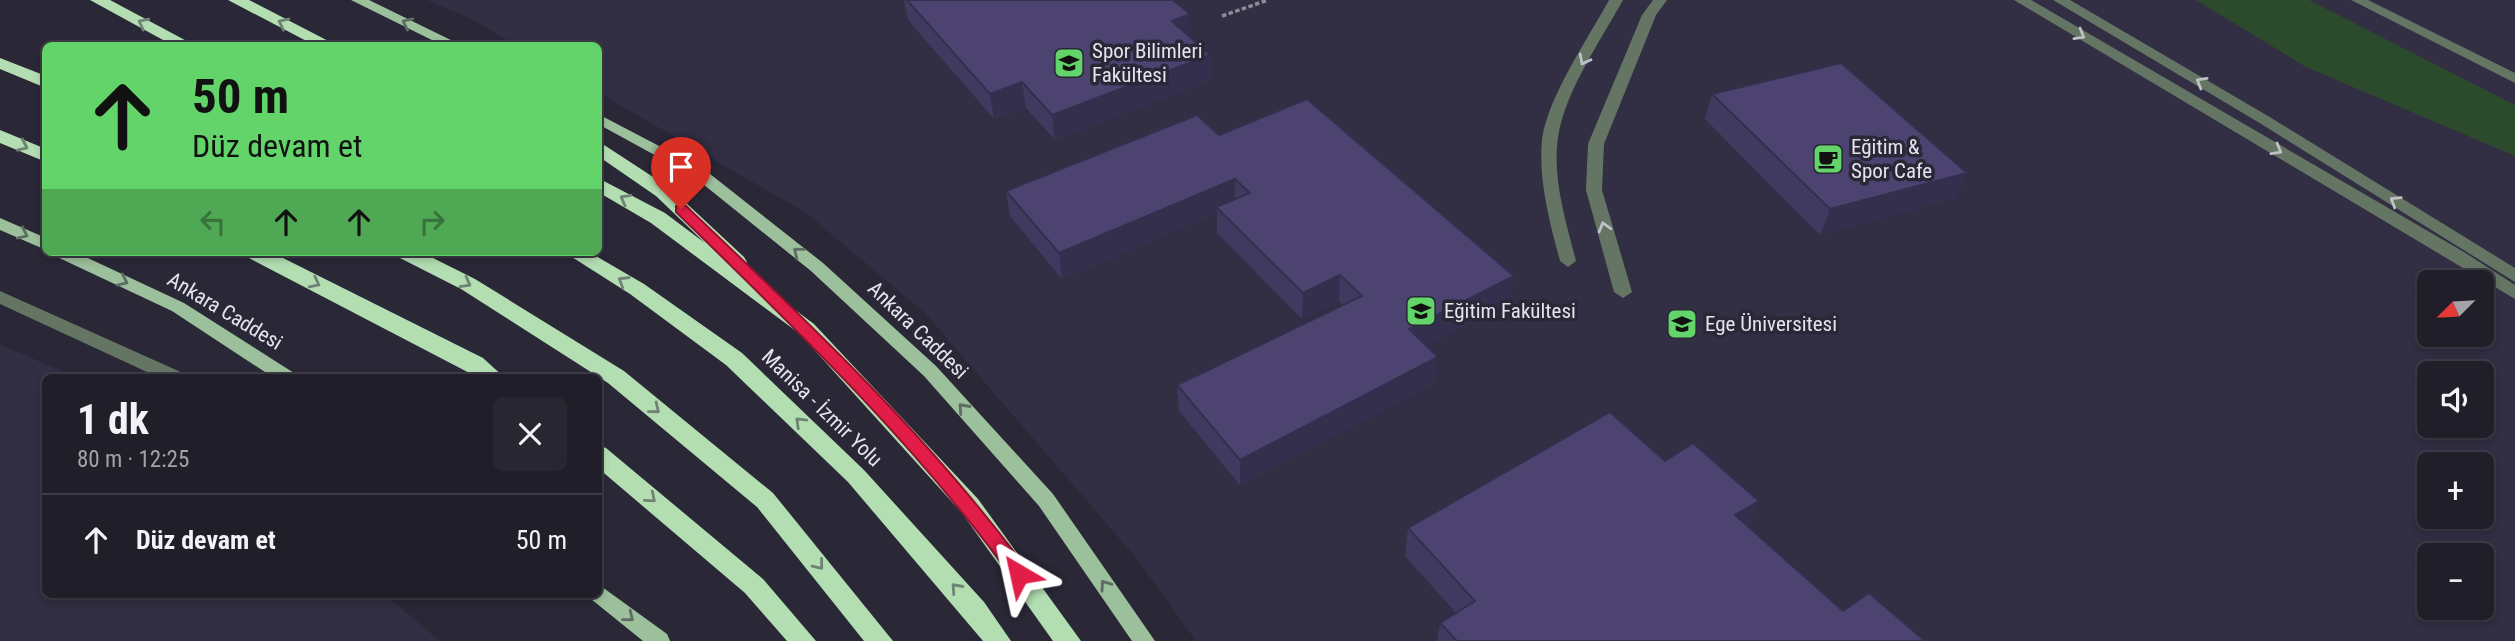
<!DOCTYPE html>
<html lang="tr">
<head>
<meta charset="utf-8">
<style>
	body { margin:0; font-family:"Roboto Condensed",sans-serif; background:#282731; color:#f1f3f6; height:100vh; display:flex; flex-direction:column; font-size:26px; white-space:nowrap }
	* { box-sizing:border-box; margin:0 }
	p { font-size:23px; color:#a2a2a8 }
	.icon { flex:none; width:38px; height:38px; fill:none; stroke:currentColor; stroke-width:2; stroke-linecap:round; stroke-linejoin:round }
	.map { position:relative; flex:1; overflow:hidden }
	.side { position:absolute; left:42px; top:374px; width:560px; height:224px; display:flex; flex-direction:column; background:#201e29; border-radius:10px; box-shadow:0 4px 10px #0003,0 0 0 2px #3d3c46 }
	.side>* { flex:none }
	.guide { position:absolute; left:42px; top:42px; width:560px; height:214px; border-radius:10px; box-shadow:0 4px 10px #0003,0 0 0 2px #3d3c46; background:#63d469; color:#111; overflow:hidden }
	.needle { width:46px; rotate:246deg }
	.tools { position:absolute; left:2417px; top:270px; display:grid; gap:14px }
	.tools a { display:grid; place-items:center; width:77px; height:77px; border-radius:10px; background:#201e29; box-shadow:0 4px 10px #0003,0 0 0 2px #3d3c46; font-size:35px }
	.pin { position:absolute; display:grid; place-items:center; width:60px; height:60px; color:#fff; margin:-72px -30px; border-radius:50% 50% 50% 0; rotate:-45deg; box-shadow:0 0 7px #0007 }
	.pin .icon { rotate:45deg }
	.me { position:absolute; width:77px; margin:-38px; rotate:324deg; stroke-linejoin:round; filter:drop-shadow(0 0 5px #0008) }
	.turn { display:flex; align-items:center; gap:24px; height:147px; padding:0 35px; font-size:32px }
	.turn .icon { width:91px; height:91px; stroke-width:2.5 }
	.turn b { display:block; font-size:49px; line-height:60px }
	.lanes { display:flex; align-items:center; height:66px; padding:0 35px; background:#0003; justify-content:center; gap:35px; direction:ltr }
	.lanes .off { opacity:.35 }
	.round { display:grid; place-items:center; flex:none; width:74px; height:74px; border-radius:10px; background:#282731 }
	.summary { display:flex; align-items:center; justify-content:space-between; height:119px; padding:0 35px }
	h1 { font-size:42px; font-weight:700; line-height:52px }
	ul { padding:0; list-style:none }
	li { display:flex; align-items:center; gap:21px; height:91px; padding:0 35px; border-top:2px solid #3d3c46 }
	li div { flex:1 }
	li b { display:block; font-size:26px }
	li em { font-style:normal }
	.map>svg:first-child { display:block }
	.built { fill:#322e43; fill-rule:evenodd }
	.green { fill:#2c4b2c }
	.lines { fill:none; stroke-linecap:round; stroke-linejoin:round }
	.path { stroke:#8d8b97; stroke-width:3.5; stroke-dasharray:4.5 2.5; stroke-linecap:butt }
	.minor { fill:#647564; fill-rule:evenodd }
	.major { fill:#9dc09c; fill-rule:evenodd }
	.highway { fill:#b3deb2; fill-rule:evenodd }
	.wall { fill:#413a60 }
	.shaded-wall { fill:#352f4e }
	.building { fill:#4c4370; stroke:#352f4e; stroke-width:2 }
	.oneway { stroke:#6e8374 }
	.oneway2 { stroke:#5e6c64 }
	.oneway3 { stroke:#bec2c5 }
	.route { fill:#e11d48; stroke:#92132f; stroke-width:2 }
	.labels { text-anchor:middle; stroke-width:7; stroke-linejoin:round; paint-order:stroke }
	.poi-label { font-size:21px; fill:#e5e3ee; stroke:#2a2837; text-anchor:start }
	.street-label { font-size:21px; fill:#e5e3ee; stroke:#2a2837 }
</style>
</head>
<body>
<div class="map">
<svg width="2515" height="641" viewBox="0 0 2515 641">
	<rect width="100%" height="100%" fill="#2a2837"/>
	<g class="built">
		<path d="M 427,0 L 2515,0 L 2515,641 L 1196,641 L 1137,559 L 925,313 L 806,213 L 599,93 L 598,46 L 516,45 L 473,20 ZM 2429,282 L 2482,282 L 2482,334 L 2429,334 ZM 2429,373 L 2482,373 L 2482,425 L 2429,425 ZM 2429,464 L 2482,464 L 2482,516 L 2429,516 ZM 2429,555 L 2482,555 L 2482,607 L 2429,607 Z"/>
		<polygon points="0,344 77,378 46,378 46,595 385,595 440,641 0,641"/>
	</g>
	<polygon class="green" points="2196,0 2309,0 2515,105 2515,156 2306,67"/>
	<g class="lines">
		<polyline class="path" points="1222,16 1268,0"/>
		<g class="minor">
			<path d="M 1609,0 L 1623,0 C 1601,40 1564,93 1558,138 C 1552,178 1566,222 1576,261 L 1568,267 L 1560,261 C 1550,223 1538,180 1542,140 C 1547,98 1589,37 1609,0 Z"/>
			<polygon points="1653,0 1667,0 1656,15 1604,144 1602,190 1632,292 1623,298 1614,292 1586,190 1588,144 1642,15"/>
			<polygon points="2014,0 2031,0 2464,252 2515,285 2515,299"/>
			<polygon points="2053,0 2070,0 2268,116 2515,268 2515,282 2258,122"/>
			<polygon points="2351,0 2368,0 2515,73 2515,83"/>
			<polygon points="0,291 183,373 186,378 160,378 0,304"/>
		</g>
		<g class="major">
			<polygon points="351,0 369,0 463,46 444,46"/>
			<polygon points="598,114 705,170 823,263 936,366 1053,494 1155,641 1132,641 1039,506 924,376 811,271 693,176 598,124"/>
			<polygon points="0,218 46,238 46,250 0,230"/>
			<polygon points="53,252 75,252 184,303 294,373 297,378 274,378 172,311 55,256"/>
			<polygon points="598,584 667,634 670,641 643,641 591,599 589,595 598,595"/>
		</g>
		<g class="highway">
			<polygon points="90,0 110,0 196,46 174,46"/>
			<polygon points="228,0 249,0 338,46 316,46"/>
			<polygon points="456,40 464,46 448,46 450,41"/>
			<polygon points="0,58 46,76 46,88 0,69"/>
			<polygon points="0,130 46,149 46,162 0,143"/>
			<polygon points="598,141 670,188 744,257 747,262 739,268 814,324 978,499 1081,641 1053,641 962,513 800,334 651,223 598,192 598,178 665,213 705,243 656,196 598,156"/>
			<polygon points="244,252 271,252 483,358 505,378 479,378 247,257"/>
			<polygon points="395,252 421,252 475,279 624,371 773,493 893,641 864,641 757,507 608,383 461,289 398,257"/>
			<polygon points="564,252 589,252 644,284 742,353 864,470 984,602 1011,641 983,641 848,482 726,365 630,294"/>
			<polygon points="598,445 606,448 763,579 816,641 787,641 745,593 598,468"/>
		</g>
	</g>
	<g class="wall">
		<polygon points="904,0 1173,0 1191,38 1210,55 1211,80 1055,140 1026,108 994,119 908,20"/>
		<polygon points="1712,94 1967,173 1955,198 1820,235 1705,119"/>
		<polygon points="1219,135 1514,276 1509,302 1426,345 1438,357 1435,383 1240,485 1179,411 1177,385 1343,305 1339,301 1302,319 1217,233 1217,213 1062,279 1010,216 1006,191"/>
		<polygon points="1665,461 1759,501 1748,527 1843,611 1925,641 1437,641 1440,623 1456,613 1405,556 1408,528"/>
	</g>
	<g class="shaded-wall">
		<polygon points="1190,14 1191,39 1172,21"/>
		<polygon points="1210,55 1211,80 1055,140 1052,115"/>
		<polygon points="1022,82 1026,108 994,119 990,94"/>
		<polygon points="1967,173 1955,198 1820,235 1830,209"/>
		<polygon points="1235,179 1235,204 1216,207 1217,213 1062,279 1059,253"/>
		<polygon points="1340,275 1339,301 1302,319 1303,293"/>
		<polygon points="1514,276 1509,302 1406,355 1409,329"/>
		<polygon points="1438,357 1435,383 1240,485 1240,460"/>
		<polygon points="1759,501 1747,529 1735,515"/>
	</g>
	<g class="building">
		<polygon points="907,0 1173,0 1190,14 1172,21 1210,55 1052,115 1022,82 990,94"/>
		<polygon points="1841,63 1967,173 1830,209 1712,94"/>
		<polygon points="1307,99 1514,276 1409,329 1438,357 1240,460 1177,385 1362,296 1340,275 1303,293 1216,207 1250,193 1235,179 1059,253 1006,191 1197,115 1219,135"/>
		<polygon points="1610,412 1665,461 1693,443 1759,501 1735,515 1843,611 1869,593 1925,641 1457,641 1440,623 1475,601 1408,528"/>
	</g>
	<defs><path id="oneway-chevron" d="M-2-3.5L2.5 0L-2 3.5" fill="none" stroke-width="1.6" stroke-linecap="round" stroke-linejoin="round" transform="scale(1.75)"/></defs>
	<g class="oneway">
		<use href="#oneway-chevron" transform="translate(143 23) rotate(-153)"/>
		<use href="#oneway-chevron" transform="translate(283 23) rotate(-154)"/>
		<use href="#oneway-chevron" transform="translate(23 146) rotate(24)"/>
		<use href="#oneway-chevron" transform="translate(625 199) rotate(-151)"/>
		<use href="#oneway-chevron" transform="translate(623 281) rotate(-149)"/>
		<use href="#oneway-chevron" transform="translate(315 283) rotate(27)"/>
		<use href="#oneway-chevron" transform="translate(466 283) rotate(29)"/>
		<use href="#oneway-chevron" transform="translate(655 409) rotate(39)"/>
		<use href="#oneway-chevron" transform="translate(800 422) rotate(-136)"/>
		<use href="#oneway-chevron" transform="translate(651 498) rotate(40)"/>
		<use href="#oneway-chevron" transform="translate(819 565) rotate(51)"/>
		<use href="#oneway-chevron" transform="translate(956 588) rotate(-132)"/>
	</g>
	<g class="oneway2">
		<use href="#oneway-chevron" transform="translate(407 23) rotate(-155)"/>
		<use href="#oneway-chevron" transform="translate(23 234) rotate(25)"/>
		<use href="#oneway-chevron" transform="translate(798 252) rotate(-141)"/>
		<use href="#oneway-chevron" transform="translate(123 281) rotate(25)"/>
		<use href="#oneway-chevron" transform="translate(963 408) rotate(-132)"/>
		<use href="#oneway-chevron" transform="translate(1105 585) rotate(-125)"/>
		<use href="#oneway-chevron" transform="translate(629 617) rotate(39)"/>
	</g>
	<g class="oneway3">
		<use href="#oneway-chevron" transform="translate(2080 35) rotate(30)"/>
		<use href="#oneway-chevron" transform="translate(1584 60) rotate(118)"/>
		<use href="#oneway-chevron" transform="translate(2201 82) rotate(-150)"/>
		<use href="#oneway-chevron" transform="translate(2277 150) rotate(30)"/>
		<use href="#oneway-chevron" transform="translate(2395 201) rotate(-148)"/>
		<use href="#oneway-chevron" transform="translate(1604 227) rotate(-106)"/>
	</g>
	<path class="route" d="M 681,204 L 686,206 C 806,320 928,435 1026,568 L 1029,574 L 1026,579 L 1013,579 C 916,444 795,328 676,212 L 676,206 Z"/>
	<defs>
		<g id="university-square" transform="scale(1.575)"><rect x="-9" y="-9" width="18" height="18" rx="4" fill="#63d469" stroke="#2a2837"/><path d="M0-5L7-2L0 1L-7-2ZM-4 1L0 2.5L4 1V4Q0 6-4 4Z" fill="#111"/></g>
		<g id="cafe-square" transform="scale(1.575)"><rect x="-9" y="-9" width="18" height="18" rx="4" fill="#63d469" stroke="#2a2837"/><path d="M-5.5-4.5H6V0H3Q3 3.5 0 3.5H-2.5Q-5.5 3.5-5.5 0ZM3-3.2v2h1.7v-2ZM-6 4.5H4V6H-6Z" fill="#111"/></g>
	</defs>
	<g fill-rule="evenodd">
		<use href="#university-square" x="1069" y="63"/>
		<use href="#cafe-square" x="1828" y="159"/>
		<use href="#university-square" x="1421" y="311"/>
		<use href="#university-square" x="1682" y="324"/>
	</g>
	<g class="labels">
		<g class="poi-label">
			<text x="1092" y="58">Spor Bilimleri<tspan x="1092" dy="24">Fakültesi</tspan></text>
			<text x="1851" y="154">Eğitim &amp;<tspan x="1851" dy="24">Spor Cafe</tspan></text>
			<text x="1444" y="318">Eğitim Fakültesi</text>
			<text x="1705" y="331">Ege Üniversitesi</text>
		</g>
		<g class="street-label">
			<text transform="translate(225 311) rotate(31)" y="7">Ankara Caddesi</text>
			<text transform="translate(918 330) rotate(44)" y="7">Ankara Caddesi</text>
			<text transform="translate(822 408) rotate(44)" y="7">Manisa - İzmir Yolu</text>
		</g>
	</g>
</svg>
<div class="tools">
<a><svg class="needle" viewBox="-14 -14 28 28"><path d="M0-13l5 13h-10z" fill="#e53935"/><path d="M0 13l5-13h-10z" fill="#a2a2a8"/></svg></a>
<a><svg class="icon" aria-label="sound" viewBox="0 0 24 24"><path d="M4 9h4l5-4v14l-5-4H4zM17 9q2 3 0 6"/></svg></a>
<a>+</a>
<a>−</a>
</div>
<div class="pin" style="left:681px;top:209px;background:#d93025"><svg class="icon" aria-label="arrive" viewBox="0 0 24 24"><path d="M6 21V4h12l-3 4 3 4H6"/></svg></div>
<svg class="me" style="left:1019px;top:574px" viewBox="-20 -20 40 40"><path d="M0-17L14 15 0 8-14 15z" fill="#e11d48" stroke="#fff" stroke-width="4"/></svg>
<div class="guide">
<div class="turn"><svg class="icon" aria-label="ahead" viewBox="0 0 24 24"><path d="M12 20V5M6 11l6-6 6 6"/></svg><div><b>50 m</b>Düz devam et</div></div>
<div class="lanes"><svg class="icon off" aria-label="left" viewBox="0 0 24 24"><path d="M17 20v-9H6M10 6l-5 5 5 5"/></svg><svg class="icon" aria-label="ahead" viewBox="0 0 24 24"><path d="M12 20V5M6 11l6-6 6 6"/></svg><svg class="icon" aria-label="ahead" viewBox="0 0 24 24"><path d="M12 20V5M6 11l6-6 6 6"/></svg><svg class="icon off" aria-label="right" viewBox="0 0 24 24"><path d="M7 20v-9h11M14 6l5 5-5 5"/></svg></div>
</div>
<section class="side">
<div class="summary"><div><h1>1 dk</h1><p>80 m · 12:25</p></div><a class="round"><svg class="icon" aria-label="close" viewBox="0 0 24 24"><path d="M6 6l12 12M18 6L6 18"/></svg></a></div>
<ul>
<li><svg class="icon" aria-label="ahead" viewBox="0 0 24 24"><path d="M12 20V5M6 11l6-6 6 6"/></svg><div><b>Düz devam et</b></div><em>50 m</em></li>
</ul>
</section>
</div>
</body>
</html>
